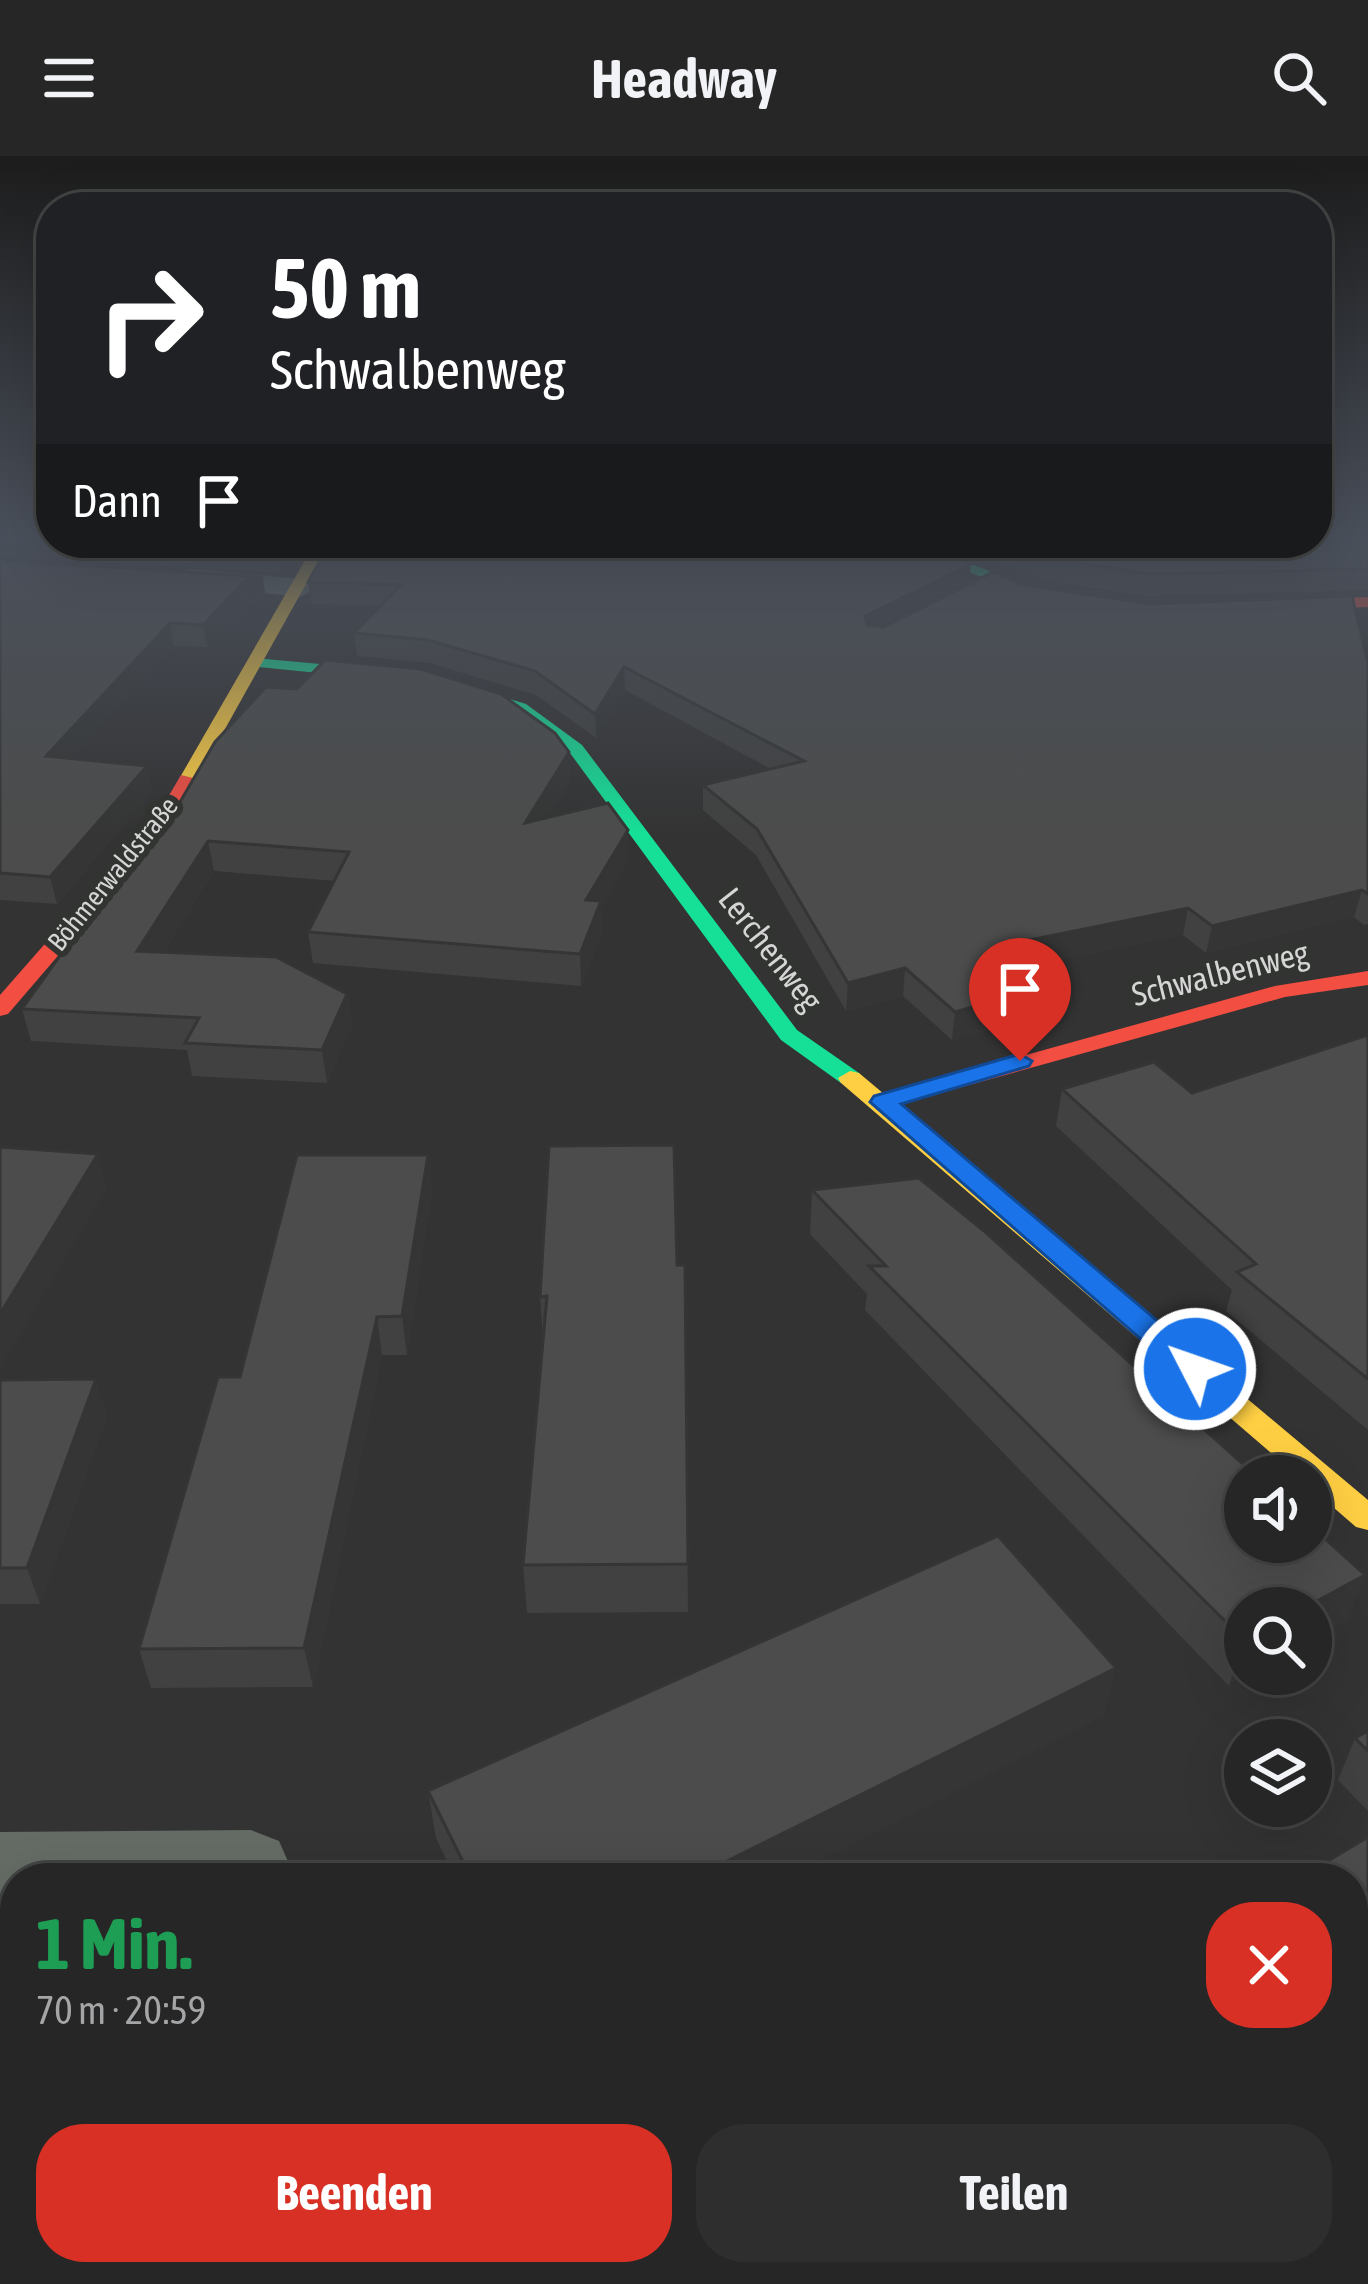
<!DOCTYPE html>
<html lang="de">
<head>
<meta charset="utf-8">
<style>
	body { margin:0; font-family:"Asap Condensed",sans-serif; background:#2e2e2e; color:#f1f3f6; height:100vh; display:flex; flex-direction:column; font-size:45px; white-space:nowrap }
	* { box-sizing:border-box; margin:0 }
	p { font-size:39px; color:#a4a5a7 }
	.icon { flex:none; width:66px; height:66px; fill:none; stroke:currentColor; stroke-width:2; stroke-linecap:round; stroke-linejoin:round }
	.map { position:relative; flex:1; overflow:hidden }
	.details { position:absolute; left:0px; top:1707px; width:1368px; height:423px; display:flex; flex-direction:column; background:#262626; border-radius:48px 48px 0 0; box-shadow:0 12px 48px #0002,0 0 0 3px #424343 }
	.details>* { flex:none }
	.guide { position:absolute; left:36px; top:36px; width:1296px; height:366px; border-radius:48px; box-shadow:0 12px 48px #0002,0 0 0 3px #424343; background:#202124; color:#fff; overflow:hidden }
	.buttons { position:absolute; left:1224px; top:1299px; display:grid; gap:24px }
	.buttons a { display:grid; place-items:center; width:108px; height:108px; border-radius:50%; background:#262626; box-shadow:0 12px 48px #0002,0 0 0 3px #424343; font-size:60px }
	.pin { position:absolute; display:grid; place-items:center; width:102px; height:102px; color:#fff; margin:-123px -51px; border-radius:50% 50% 50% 0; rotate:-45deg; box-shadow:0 0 12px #0007 }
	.pin .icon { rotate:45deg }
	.me { position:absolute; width:132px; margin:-66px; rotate:311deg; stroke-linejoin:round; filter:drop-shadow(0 0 9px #0008) }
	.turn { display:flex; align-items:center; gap:42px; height:252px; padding:0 36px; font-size:54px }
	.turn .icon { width:156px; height:156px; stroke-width:2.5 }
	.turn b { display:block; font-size:84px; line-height:102px }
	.then { display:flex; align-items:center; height:114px; padding:0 36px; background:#0003; gap:24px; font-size:45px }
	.round { display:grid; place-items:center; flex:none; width:126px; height:126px; border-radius:48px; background:#2e2e2e }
	.summary { display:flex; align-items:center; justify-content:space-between; height:204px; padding:0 36px }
	h1 { font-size:72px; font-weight:700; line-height:90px; color:#1e9e55 }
	.button { display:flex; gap:24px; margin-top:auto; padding:24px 36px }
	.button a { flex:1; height:138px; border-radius:48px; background:#d93025; color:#fff; font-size:48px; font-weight:700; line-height:138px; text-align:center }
	.button a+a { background:#2e2e2e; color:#f1f3f6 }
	header { display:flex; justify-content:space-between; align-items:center; height:156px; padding:0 36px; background:#262626; font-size:54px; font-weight:700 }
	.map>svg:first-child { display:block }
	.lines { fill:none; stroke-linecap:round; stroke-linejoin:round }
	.street { fill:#646c65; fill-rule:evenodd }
	.fast { fill:#16e098; fill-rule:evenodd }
	.slow { fill:#ffcf43; fill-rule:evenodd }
	.jam { fill:#f24e42; fill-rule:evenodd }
	.wall { fill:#404140 }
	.shaded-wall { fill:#343534 }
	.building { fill:#4b4c4b; stroke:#343534; stroke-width:3 }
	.route { fill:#1a73e8; stroke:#114b97; stroke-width:3 }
	.labels { text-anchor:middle; stroke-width:12; stroke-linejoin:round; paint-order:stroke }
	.far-street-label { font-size:27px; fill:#d4d5d4; stroke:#323432 }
	.street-label { font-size:33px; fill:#d4d5d4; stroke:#323432 }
</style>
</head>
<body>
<header><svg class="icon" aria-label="menu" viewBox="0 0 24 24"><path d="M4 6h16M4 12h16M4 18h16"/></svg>Headway<svg class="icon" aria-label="search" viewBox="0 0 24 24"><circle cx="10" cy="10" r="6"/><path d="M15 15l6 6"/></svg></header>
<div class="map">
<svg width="1368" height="2128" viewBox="0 0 1368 2128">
	<rect width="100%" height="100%" fill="#333"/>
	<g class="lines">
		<g class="street">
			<polygon points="189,413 301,423 316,432 301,441 179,428 174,422 179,416"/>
			<polygon points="251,1674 279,1685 290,1710 285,1722 15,1722 15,1748 0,1748 0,1676"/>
		</g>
		<g class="fast">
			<polygon points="896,387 916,387 1040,434 1078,443 1070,448 1032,441"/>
			<polygon points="255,502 429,518 526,548 582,589 797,874 859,917 862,922 859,927 841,927 781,884 570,597 514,556 427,528 249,510 247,507"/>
		</g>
		<g class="slow">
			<polygon points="315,387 329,387 197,623 181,627 179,623"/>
			<polygon points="850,915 859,917 1368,1344 1368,1374 1356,1371 1311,1332 1311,1320 1298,1320 841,927 838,922"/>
		</g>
		<g class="jam">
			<polygon points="1368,441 1368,451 1262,455 1254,450 1262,445"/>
			<polygon points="181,619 197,623 172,667 8,858 0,860 0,839 157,660"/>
			<polygon points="1368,815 1368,829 1285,841 883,953 871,946 874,941 1275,830"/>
		</g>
	</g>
	<g class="wall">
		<polygon points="0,381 51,381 51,387 300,387 282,417 0,400"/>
		<polygon points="1368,381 1368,434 1147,440 1045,424 948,387 1317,387"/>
		<polygon points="0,404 266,443 249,446 207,491 174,490 72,602 152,635 57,748 0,744"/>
		<polygon points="971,408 969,428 1026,429 1368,507 1368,768 1364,769 1354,761 1206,797 1183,779 1032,810 1040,849 1020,854 1018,866 952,884 903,840 846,855 756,699 703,654 703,629 771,613 625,534 596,582 536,539 430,507 357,500 354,477 380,450 311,448 308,426"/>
		<polygon points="569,596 570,624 548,661 628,704 601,751 602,776 581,830 313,807 308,776 335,725 214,715 163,796 347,838 352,870 327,927 192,920 187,894 31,885 22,853 180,646"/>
		<polygon points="1368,879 1368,1274 1226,1155 1232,1134 1056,970 1062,933 1192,937"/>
		<polygon points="428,999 432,1035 407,1199 382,1199 313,1531 151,1532 139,1493 240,1221"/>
		<polygon points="812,1034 1348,1464 1245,1518 1229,1530 865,1154 867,1138 810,1078"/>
		<polygon points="677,1109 685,1109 688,1456 527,1457 523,1409 543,1182 540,1141"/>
		<polygon points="0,1224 107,1259 40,1448 0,1448"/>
		<polygon points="1104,1559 784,1722 455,1722 436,1682 428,1635"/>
		<polygon points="1368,1575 1368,1655 1338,1624 1355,1582"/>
		<polygon points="1368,1681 1368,1904 1353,1887 1353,1722"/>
		<polygon points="15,1852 15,2115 71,2115 71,2119 0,2122 0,1897"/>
		<polygon points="1297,2115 1353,2115 1368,2128 1293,2128 1291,2125"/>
	</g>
	<g class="shaded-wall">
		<polygon points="284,387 300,387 282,417 279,396"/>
		<polygon points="971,408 968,429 864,483 865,460"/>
		<polygon points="263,421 266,443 249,446 207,491 203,469 246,424"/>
		<polygon points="170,467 174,490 52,625 46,600"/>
		<polygon points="624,511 625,534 596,582 595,558"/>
		<polygon points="569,596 570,624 527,696 525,667"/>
		<polygon points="147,610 152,635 57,748 50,721"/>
		<polygon points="628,674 628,704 601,751 602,776 581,830 580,798 586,744"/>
		<polygon points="208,685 214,715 144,826 137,795"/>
		<polygon points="1362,734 1354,761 1206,797 1212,770"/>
		<polygon points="1188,752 1183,779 1002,817 1005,789"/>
		<polygon points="905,812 903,840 846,855 848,827"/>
		<polygon points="1044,821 1040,849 1020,854 1018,866 952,884 955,856 1013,829"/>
		<polygon points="347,838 352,870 327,927 322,894"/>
		<polygon points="98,998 107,1032 0,1213 0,1158"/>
		<polygon points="428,999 432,1035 407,1199 402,1160"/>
		<polygon points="377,1161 382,1199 313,1531 304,1492"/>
		<polygon points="96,1223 107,1259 40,1448 27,1412"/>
		<polygon points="1365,1419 1348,1464 1311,1485 1311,1452 1304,1452"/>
		<polygon points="1244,1484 1245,1518 1251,1518 1229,1530"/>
		<polygon points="1116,1512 1104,1559 784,1722 693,1722"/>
		<polygon points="1084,2115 1117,2115 1114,2122 1105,2128 1064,2128"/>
	</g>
	<g class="building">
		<polygon points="1317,381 1368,381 1368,413 1151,418 1048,402 1006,387 1317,387"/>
		<polygon points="129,387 284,387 279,396"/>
		<polygon points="330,387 916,387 971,408 865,460 867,469 884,471 993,416 1026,429 1150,448 1352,440 1368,507 1368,738 1362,734 1212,770 1188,752 1005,789 1044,821 1013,829 1022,837 955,856 905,812 848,827 757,673 703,629 804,605 624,511 595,558 535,515 428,484 354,477 401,429 308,426"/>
		<polygon points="0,404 263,421 246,424 203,469 170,467 46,600 147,610 50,721 0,717"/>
		<polygon points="325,504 421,513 501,538 555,577 569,596 525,667 608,647 628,674 586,744 601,745 580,798 308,776 349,696 208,685 137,795 276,801 347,838 322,894 185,887 199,862 22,853 115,723 180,646 215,586 266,531 297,533"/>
		<polygon points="1368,879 1368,1223 1237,1116 1256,1108 1062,933 1154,906 1192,937"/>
		<polygon points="674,989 677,1109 685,1109 688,1408 523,1409 547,1140 540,1141 549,990"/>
		<polygon points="0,991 98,998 0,1158"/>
		<polygon points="297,999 428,999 402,1160 377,1161 304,1492 139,1493 218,1221 240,1221"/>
		<polygon points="919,1022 984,1075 1256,1320 1245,1320 1245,1386 1311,1386 1311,1370 1365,1419 1304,1452 1245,1452 1244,1484 869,1110 886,1110 812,1034"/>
		<polygon points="96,1223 27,1412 0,1412 0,1224"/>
		<polygon points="998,1380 1116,1512 693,1722 471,1722 428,1635"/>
		<polygon points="1368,1575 1368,1595 1355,1582"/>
		<polygon points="1368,1681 1368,1843 1353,1826 1353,1722 1299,1722"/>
		<polygon points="13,1852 15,1852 15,2091 0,2092 0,1897"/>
		<polygon points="1368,2071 1368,2128 1312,2128 1303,2115 1353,2115 1353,2080"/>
		<polygon points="554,2115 1084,2115 1064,2128 531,2128"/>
	</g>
	<linearGradient id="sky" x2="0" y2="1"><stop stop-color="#1c1c1c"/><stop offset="0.56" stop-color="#4a505b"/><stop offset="1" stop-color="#4a505b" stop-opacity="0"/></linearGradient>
	<rect width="1368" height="679" fill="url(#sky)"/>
	<polygon class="route" points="1020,898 1032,905 1029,910 901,948 1206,1206 1210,1213 1206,1221 1184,1221 870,946 874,940"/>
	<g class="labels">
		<g class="far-street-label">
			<text transform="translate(113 718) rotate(-51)" y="9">Böhmerwaldstraße</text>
		</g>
		<g class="street-label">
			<text transform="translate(771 793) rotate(52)" y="12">Lerchenweg</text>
			<text transform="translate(1220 817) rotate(-14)" y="12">Schwalbenweg</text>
		</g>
	</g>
</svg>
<div class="buttons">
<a><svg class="icon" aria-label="sound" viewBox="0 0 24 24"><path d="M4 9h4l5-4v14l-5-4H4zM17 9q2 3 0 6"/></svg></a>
<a><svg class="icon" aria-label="search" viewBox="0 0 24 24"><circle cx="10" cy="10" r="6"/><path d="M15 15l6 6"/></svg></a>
<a><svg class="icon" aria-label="layers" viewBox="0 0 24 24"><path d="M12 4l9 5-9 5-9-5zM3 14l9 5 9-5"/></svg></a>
</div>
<div class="pin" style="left:1020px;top:905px;background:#d93025"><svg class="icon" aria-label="arrive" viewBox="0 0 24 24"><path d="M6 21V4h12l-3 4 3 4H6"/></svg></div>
<svg class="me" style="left:1195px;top:1213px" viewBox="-20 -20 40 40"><circle r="17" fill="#1a73e8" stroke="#fff" stroke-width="3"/><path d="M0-11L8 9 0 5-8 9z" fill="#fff"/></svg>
<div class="guide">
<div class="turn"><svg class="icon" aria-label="right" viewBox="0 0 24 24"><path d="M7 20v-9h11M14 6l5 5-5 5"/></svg><div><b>50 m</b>Schwalbenweg</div></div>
<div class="then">Dann<svg class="icon" aria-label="arrive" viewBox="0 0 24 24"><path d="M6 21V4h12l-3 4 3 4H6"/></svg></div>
</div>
<section class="details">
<div class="summary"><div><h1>1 Min.</h1><p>70 m · 20:59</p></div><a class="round" style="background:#d93025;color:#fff"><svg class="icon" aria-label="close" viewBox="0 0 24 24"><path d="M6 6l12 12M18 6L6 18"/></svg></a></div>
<div class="button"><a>Beenden</a><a>Teilen</a></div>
</section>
</div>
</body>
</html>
